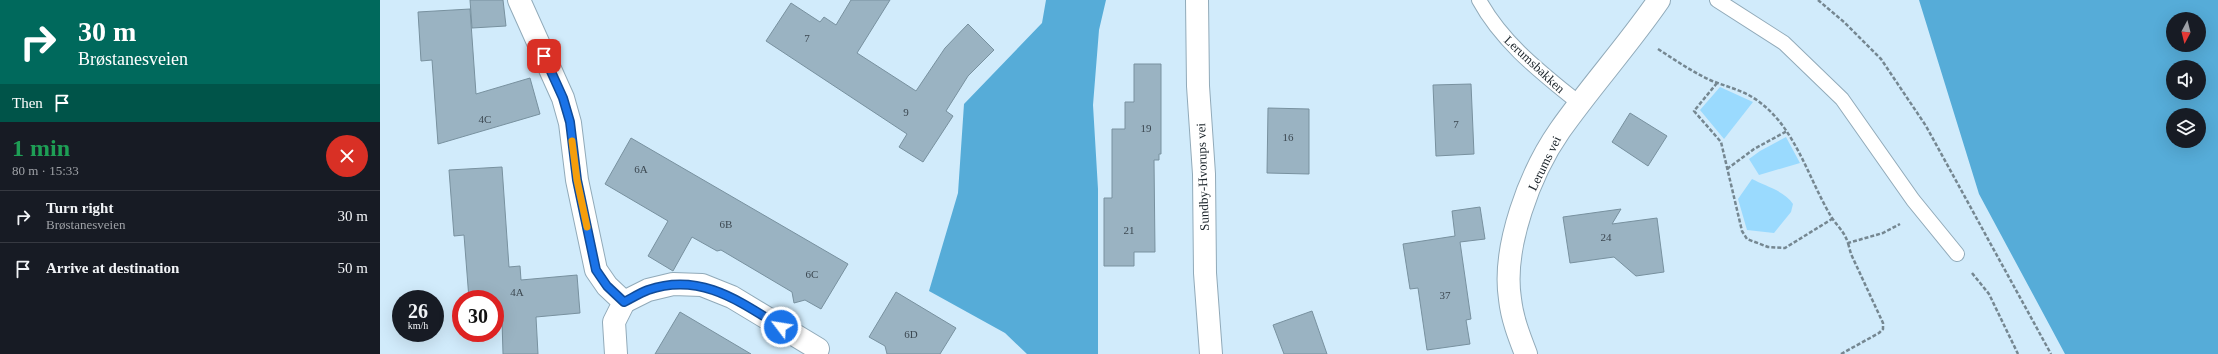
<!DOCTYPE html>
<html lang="en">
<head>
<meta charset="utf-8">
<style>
	body { margin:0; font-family:"Times New Roman",serif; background:#20242c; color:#f1f3f6; height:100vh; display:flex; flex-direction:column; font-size:15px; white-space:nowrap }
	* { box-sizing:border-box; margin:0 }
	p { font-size:13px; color:#9ea1a6 }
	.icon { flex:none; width:22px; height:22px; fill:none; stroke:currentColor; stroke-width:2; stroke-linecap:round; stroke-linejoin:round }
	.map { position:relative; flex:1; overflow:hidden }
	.panel { display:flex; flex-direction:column; background:#171b24; width:380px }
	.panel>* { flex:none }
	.guide { background:#00695c; color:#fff; overflow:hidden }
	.needle { width:26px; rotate:187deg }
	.tools { position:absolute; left:1786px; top:12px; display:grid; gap:8px }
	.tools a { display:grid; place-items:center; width:40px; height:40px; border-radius:50%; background:#171b24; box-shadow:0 4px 16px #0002; font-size:20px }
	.speed { position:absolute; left:12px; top:290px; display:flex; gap:8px; font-size:20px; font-weight:700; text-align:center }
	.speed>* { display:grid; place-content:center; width:52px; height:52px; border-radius:50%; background:#171b24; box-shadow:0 4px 16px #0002; line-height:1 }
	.speed small { font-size:10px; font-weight:400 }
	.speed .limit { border:6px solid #d22; background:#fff; color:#111 }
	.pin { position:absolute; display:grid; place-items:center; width:34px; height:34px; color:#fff; margin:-17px; border-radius:8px; box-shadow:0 2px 6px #0006 }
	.me { position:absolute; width:44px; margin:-22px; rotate:301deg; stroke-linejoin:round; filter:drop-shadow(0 0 3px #0008) }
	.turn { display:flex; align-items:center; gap:14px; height:84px; padding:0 12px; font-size:18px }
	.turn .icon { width:52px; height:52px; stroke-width:2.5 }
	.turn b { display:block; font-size:28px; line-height:34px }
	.then { display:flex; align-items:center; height:38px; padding:0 12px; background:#0003; gap:8px; font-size:15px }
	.round { display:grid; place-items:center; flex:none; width:42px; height:42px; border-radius:21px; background:#20242c }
	.overview { display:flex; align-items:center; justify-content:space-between; height:68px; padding:0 12px }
	h1 { font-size:24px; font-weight:700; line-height:30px; color:#1e9e55 }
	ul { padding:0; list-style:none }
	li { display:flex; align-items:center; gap:12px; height:52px; padding:0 12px; border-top:1px solid #363941 }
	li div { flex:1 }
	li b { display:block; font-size:15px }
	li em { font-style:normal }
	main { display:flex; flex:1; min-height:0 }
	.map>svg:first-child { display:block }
	.green { fill:#9adafe }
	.forest { fill:#56acd8; fill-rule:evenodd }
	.building { fill:#9ab3c2; stroke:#78919f }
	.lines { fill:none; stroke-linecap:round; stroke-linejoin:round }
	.service-casing { stroke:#91aab9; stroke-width:16 }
	.minor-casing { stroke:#91aab9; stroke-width:24 }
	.path { stroke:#758791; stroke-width:2.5; stroke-dasharray:4 2; stroke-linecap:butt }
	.service { stroke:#fff; stroke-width:14 }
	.minor { stroke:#fff; stroke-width:22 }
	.route-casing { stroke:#114b97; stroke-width:10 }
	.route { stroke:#1a73e8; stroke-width:7 }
	.slow { stroke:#f59e0b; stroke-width:7 }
	.labels { text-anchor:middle; stroke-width:3; stroke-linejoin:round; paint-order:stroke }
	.number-label { font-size:11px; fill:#3c4851 }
	.street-label { font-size:13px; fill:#1c252b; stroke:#fff }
</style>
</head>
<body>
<main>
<section class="panel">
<div class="guide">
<div class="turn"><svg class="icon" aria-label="right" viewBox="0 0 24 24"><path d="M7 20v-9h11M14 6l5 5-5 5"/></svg><div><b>30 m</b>Brøstanesveien</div></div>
<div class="then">Then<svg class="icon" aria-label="arrive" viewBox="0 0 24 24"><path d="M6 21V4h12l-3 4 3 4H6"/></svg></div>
</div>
<div class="overview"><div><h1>1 min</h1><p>80 m · 15:33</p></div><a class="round" style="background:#d93025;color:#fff"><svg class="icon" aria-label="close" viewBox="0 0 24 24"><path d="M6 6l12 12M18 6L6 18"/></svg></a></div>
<ul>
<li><svg class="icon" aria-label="right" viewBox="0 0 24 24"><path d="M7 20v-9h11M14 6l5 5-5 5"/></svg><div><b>Turn right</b><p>Brøstanesveien</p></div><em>30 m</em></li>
<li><svg class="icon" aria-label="arrive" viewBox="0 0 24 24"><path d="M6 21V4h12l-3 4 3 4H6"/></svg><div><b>Arrive at destination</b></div><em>50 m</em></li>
</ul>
</section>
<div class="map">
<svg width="1838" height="354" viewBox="0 0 1838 354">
	<rect width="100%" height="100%" fill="#d1ebfb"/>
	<g class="green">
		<polygon points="1340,87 1373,102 1344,139 1320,110"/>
		<polygon points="1406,137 1420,163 1379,175 1369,159 1380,151"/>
		<path d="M 1372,179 C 1385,186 1405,191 1413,204 L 1411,212 L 1394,233 L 1367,230 L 1358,199 Z"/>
	</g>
	<g class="forest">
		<polygon points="666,0 726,0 719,30 713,105 718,189 718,354 647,354 625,333 549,291 578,193 584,104 662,23"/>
		<path d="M 1539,0 L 1838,0 L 1838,354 L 1685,354 L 1599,194 ZM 1793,19 L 1819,19 L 1819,45 L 1793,45 ZM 1793,67 L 1819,67 L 1819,93 L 1793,93 ZM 1793,115 L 1819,115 L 1819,141 L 1793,141 Z"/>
	</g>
	<g class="building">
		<polygon points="90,0 123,0 126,26 92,28"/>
		<polygon points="471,0 510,0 477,53 536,91 565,48 588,24 614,50 588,76 566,111 573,116 543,162 519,147 527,134 386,41 411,3 440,22 444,17 456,25"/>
		<polygon points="90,9 96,94 150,78 160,114 58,144 52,60 41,61 38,12"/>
		<polygon points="754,64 781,64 781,154 779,154 779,160 774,160 775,252 754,252 754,266 724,266 724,198 732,198 732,129 745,129 745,102 754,102"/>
		<polygon points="1091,84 1094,154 1056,156 1053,85"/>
		<polygon points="888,108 929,109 929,174 887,173"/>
		<polygon points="1250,113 1287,136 1268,166 1232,142"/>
		<polygon points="251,138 468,264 441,309 425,300 414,303 412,292 341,250 337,251 312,237 293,271 268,256 288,221 225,184"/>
		<polygon points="122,167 129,267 140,266 141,280 197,275 200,313 156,317 158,354 123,354 122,320 115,321 115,299 89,299 84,235 74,236 69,170"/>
		<polygon points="1100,207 1105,239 1080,242 1091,319 1086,320 1090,344 1047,350 1038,288 1030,289 1023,244 1075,236 1072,211"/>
		<polygon points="1241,209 1232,224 1277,218 1284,272 1256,276 1234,257 1190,263 1183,217"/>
		<polygon points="516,292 576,328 560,354 507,354 505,346 489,337"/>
		<polygon points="932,311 947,354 904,354 893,325"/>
		<polygon points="300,312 371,354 275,354"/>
	</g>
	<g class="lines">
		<g class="service-casing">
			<g id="service">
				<path d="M 1099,0 C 1123,44 1162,73 1200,104"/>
				<polyline points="1337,0 1404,43 1462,99 1533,200 1577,254"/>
			</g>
		</g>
		<g class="minor-casing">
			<g id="minor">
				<polyline points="139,0 183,98 190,123 197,180 216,270 227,286 244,302 234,322 236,354"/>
				<polyline points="817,0 818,86 824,174 825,273 831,354"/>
				<polyline points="244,302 268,290 293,284 322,285 352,297 438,349"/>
				<path d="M 1146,354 C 1139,336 1132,318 1130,299 C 1122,247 1150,173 1180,130 C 1211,86 1248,45 1279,0"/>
			</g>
		</g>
		<g class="path">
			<polyline points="1438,0 1464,22 1501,59 1546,126 1671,354"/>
			<path d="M 1278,49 C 1295,60 1311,71 1330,80 C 1344,86 1359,89 1372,97 C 1415,123 1427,177 1452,218 C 1458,227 1464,231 1468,243 L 1503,233 L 1520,224"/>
			<polyline points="1337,83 1314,111 1341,142 1362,231 1367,239 1388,247 1405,248 1452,219"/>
			<polyline points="1347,169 1374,149 1407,131"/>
			<polyline points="1592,273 1609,294 1638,354"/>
			<polyline points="1461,354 1499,333 1503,329 1503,323 1471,254 1468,243"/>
		</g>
		<use href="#service" class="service"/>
		<use href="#minor" class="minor"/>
	</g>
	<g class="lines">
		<g class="route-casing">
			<path id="route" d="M 164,56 L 183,98 L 190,122 L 197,180 L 216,270 L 227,286 L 244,302 C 252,298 260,293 268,290 C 320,272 359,301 401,327"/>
		</g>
		<use href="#route" class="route"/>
		<polyline class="slow" points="192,141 197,180 207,227"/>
	</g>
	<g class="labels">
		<g class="number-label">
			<text x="427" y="42">7</text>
			<text x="526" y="116">9</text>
			<text x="105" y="123">4C</text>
			<text x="1076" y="128">7</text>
			<text x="766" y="132">19</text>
			<text x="908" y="141">16</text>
			<text x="261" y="173">6A</text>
			<text x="346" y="228">6B</text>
			<text x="749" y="234">21</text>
			<text x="1226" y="241">24</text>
			<text x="432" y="278">6C</text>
			<text x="137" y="296">4A</text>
			<text x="1065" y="299">37</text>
			<text x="531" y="338">6D</text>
		</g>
		<g class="street-label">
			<text transform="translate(1155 64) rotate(43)" y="5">Lerumsbakken</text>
			<text transform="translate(1164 163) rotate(-64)" y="5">Lerums vei</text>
			<text transform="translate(822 177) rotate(-92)" y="5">Sundby-Hvorups vei</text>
		</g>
	</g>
</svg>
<div class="tools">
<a><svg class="needle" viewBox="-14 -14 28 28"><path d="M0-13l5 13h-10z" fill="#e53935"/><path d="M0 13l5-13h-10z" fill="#9ea1a6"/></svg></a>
<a><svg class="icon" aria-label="sound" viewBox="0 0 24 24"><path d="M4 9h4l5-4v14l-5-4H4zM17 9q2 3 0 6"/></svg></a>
<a><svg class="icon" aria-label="layers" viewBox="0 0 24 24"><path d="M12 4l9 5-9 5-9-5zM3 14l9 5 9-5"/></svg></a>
</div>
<div class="speed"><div>26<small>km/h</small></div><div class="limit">30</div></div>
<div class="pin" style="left:164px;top:56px;background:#d93025"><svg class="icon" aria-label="arrive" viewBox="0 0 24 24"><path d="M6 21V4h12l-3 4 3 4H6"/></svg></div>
<svg class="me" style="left:401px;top:327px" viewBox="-20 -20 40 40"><circle r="17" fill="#1a73e8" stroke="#fff" stroke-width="3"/><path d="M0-11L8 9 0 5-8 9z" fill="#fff"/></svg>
</div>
</main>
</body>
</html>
